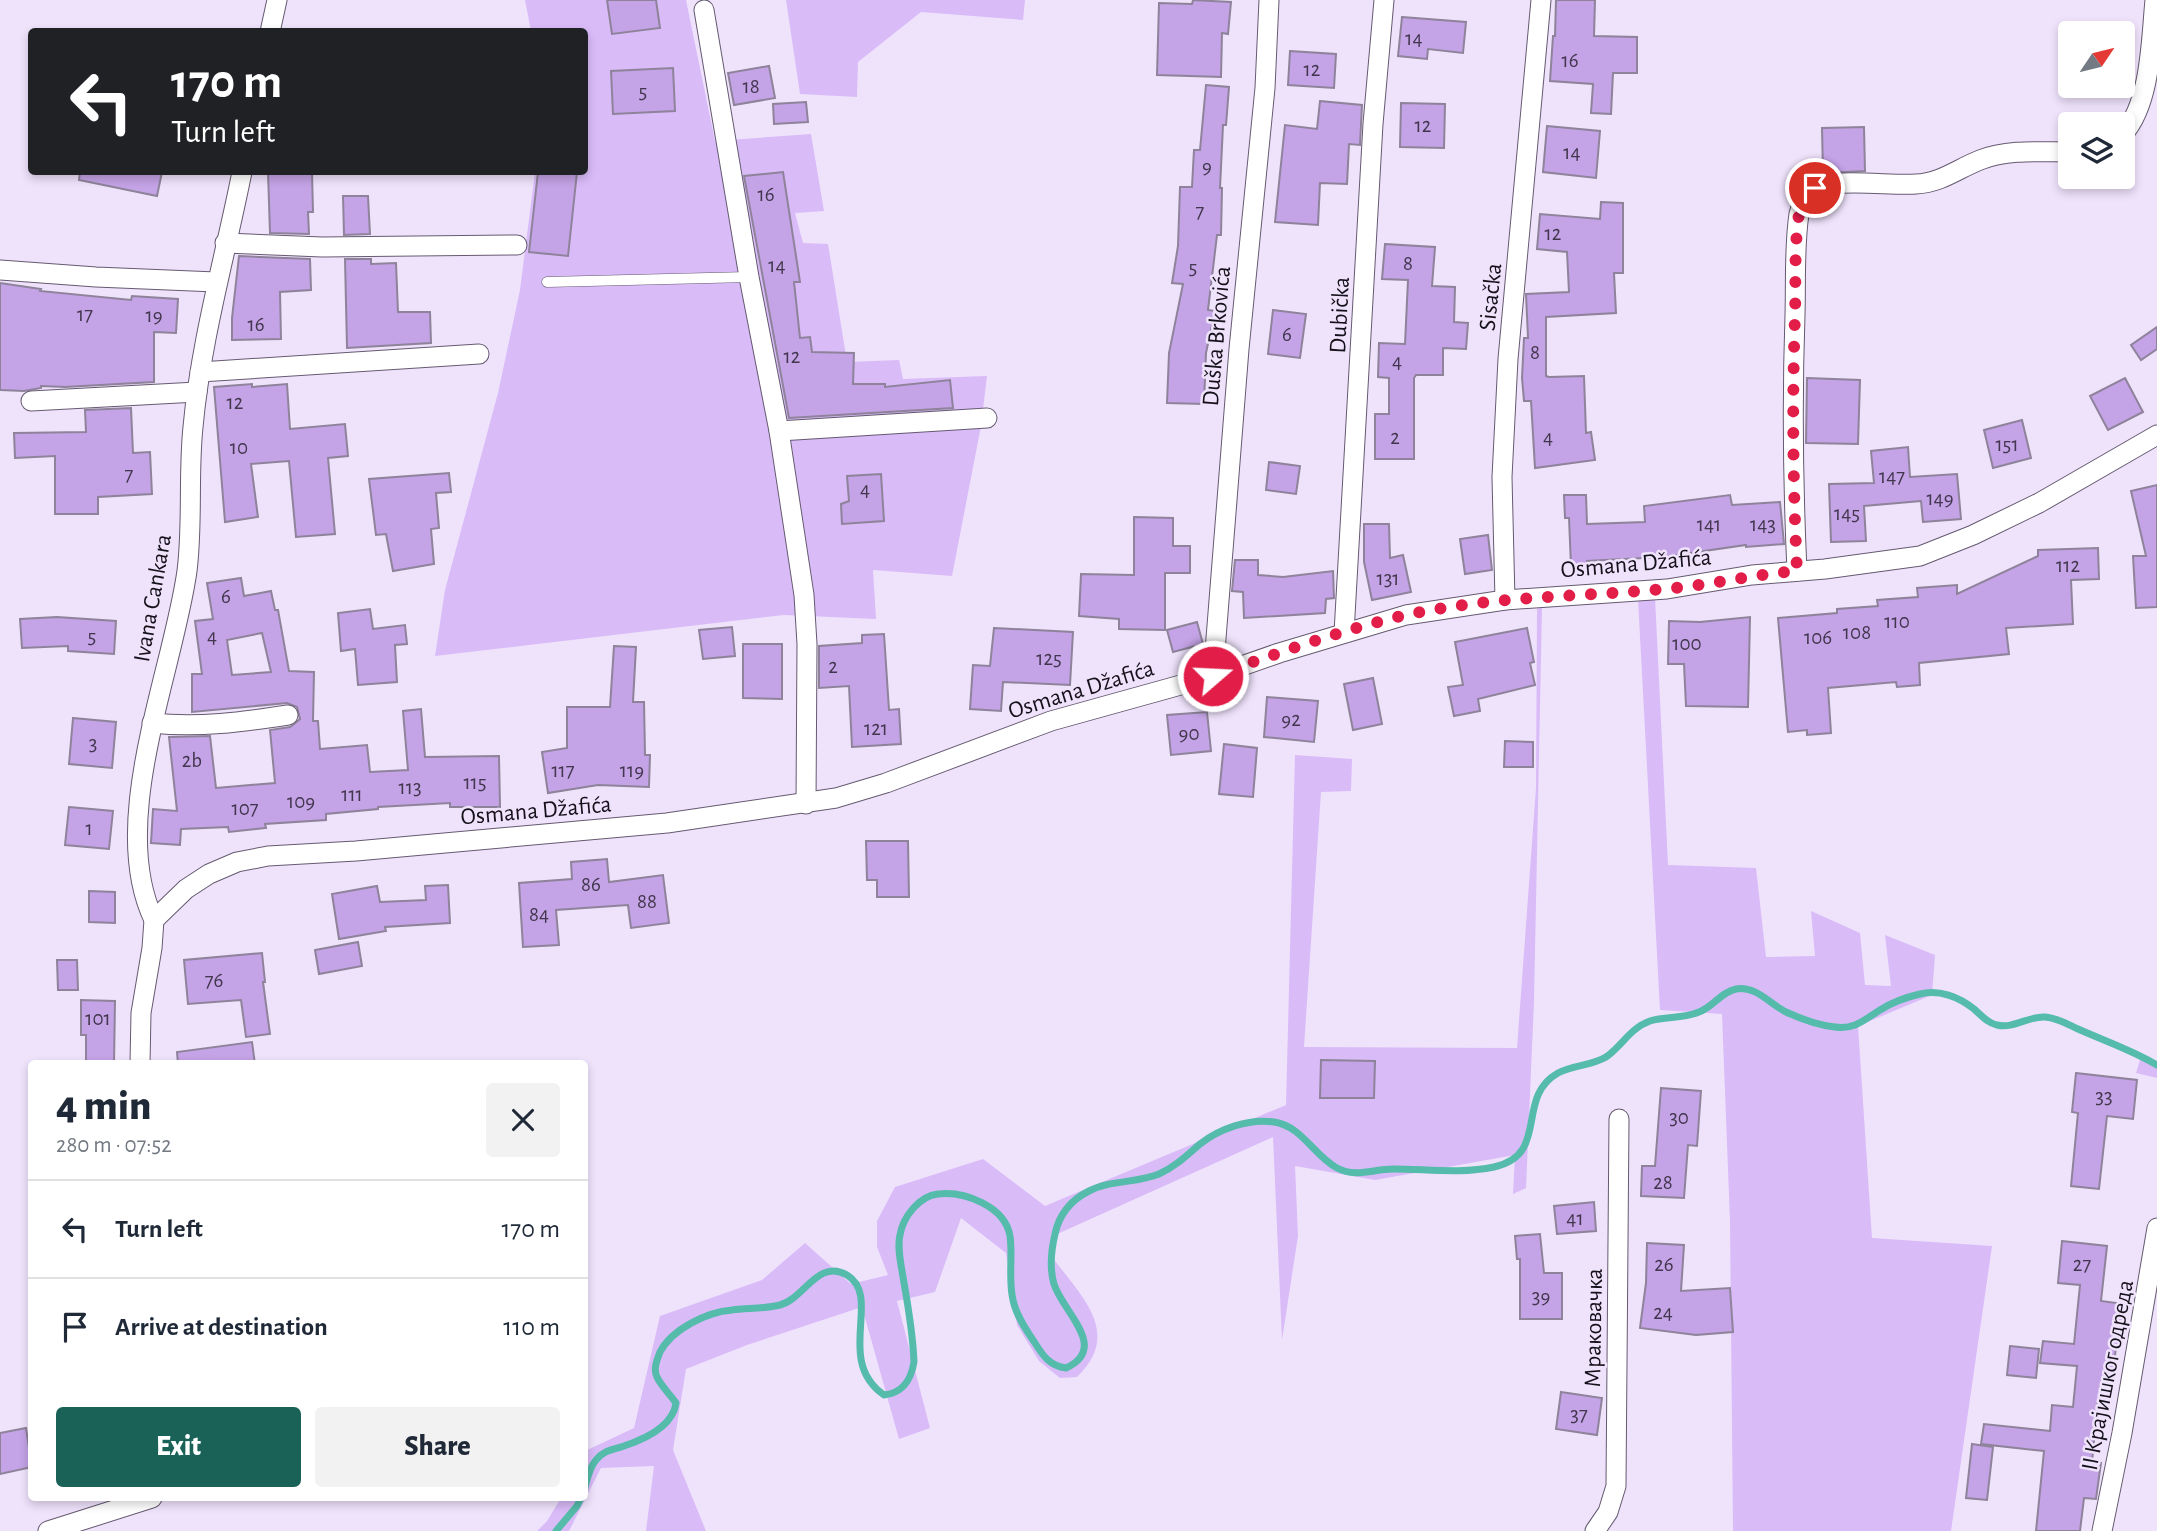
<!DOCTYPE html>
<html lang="en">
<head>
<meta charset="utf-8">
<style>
	body { margin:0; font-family:"Alegreya Sans",sans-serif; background:#f2f2f3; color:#1f2937; height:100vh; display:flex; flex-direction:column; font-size:26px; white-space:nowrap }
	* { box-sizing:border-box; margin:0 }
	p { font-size:23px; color:#747a83 }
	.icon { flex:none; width:38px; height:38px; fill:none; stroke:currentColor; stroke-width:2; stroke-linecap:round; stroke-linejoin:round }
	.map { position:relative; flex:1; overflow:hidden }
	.sheet { position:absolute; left:28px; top:1060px; width:560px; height:441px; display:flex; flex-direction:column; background:#fff; border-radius:7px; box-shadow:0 4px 10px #0003 }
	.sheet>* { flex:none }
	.guide { position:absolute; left:28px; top:28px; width:560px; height:147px; border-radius:7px; box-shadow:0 4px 10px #0003; background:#202124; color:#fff; overflow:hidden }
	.needle { width:46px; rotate:55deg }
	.controls { position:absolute; left:2058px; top:21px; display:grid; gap:14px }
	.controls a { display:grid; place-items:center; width:77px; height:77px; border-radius:7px; background:#fff; box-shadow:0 4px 10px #0003; font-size:35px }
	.pin { position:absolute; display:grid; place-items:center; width:60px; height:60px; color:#fff; margin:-30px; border:4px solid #fff; border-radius:50%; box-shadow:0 2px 7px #0007 }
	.me { position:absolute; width:77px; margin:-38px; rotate:71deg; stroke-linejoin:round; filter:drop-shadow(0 0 5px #0008) }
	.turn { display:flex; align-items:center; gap:24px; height:147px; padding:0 28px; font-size:32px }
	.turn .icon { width:91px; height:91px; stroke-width:2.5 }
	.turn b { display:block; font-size:49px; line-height:60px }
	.round { display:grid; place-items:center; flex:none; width:74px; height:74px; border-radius:7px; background:#f2f2f3 }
	.head { display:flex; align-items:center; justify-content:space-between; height:119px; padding:0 28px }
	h1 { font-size:42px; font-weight:800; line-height:52px }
	.primary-button { display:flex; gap:14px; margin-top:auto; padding:14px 28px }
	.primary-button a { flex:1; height:80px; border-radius:7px; background:#1a6257; color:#fff; font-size:28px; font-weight:800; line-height:80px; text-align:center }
	.primary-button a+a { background:#f2f2f3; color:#1f2937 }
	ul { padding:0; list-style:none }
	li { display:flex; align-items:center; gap:21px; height:98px; padding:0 28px; border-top:2px solid #e0e1e3 }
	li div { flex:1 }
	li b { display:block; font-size:26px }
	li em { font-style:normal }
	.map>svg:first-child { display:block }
	.green { fill:#d9bbf8 }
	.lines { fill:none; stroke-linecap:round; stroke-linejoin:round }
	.stream { stroke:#5ba; stroke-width:7 }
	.building { fill:#c4a3e6; stroke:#8e839a; stroke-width:2; fill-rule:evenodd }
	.lane-casing { stroke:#655a70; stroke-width:11 }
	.street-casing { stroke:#655a70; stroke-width:21 }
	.lane { stroke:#fff; stroke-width:10 }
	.street { stroke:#fff; stroke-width:19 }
	.route { stroke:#e11d48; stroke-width:12; stroke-dasharray:0 21.6 }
	.labels { text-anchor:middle; stroke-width:5; stroke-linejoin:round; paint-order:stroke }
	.number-label { font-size:21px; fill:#41364d }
	.street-label { font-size:24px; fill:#15111a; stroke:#efe3fc }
</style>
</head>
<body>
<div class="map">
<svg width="2157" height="1531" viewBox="0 0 2157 1531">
	<rect width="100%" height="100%" fill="#efe3fc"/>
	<g class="green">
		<polygon points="525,0 686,0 715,141 811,134 824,211 795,213 803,243 828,244 847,362 899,360 903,379 987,376 981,426 952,576 873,570 876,619 784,615 435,656 445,590 498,393 520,290 535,172 584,172 584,32 531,31"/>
		<polygon points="786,0 1025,0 1023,20 921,12 858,62 857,97 800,94"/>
		<polygon points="1655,597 1668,865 1756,868 1766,957 1815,956 1811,911 1860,933 1865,985 1891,986 1885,935 1935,955 1932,995 1858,1026 1872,1238 1992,1246 1951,1531 1733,1531 1730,1221 1722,1014 1660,1010 1638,599"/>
		<path d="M 1542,607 L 1534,1001 L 1526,1188 L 1513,1194 L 1515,1155 L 1375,1180 L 1295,1166 L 1298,1236 L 1282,1340 L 1273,1137 L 1055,1235 L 1052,1257 C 1081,1296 1123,1333 1077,1377 L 1060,1378 L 1039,1361 L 1017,1325 L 1006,1253 L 961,1218 L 935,1292 L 897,1301 L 930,1428 L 899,1439 L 862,1307 L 747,1345 L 686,1369 L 673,1450 L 706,1531 L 646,1531 L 654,1466 L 601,1468 L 569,1531 L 537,1531 L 547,1521 L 561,1498 L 584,1498 L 585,1451 L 634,1428 L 660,1316 L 762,1280 L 805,1243 L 851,1284 L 888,1275 L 877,1247 L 877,1221 L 895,1187 L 983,1159 L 1045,1206 L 1286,1105 L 1295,755 L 1352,759 L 1351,791 L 1321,792 L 1304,1047 L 1517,1048 L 1536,788 L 1537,609 Z"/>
		<polygon points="2140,1060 2157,1062 2157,1078 2136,1073"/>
	</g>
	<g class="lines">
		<g class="stream">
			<path d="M 584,1491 C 587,1480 589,1468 596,1460 C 604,1450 613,1450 624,1446 C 645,1439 673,1426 676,1403 C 670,1394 661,1386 657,1377 C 653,1369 657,1360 660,1352 C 672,1329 707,1312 732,1310 C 747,1308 764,1309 780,1305 C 804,1299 818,1258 847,1275 C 883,1297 834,1360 884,1395 C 903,1393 911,1380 914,1362 C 913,1334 908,1305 903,1277 C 901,1264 897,1248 900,1235 C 903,1217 919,1196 938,1194 C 964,1191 1005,1206 1010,1236 C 1013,1257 1008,1279 1013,1300 C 1016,1315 1026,1330 1035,1343 C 1043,1356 1050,1366 1066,1368 C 1110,1348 1062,1311 1054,1284 C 1049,1267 1051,1251 1055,1234 C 1059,1215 1071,1200 1089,1191 C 1110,1180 1137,1183 1159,1174 C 1175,1167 1187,1155 1200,1144 C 1219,1129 1249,1118 1274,1122 C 1302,1126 1314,1156 1337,1168 C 1356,1178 1373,1169 1393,1169 C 1426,1169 1461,1174 1494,1167 C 1551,1154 1514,1098 1558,1073 C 1573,1065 1591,1066 1606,1057 C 1622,1046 1630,1028 1650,1021 C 1666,1016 1683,1019 1699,1012 C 1713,1007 1721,992 1736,989 C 1755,985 1770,1004 1786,1012 C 1801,1019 1818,1025 1835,1027 C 1854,1030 1864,1020 1880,1010 C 1891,1003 1907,997 1920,994 C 1939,989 1959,997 1974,1009 C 1981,1015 1987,1023 1997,1025 C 2014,1029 2028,1016 2045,1017 C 2058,1018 2067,1024 2078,1029 C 2105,1041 2132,1050 2157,1065"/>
			<polyline points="556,1531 577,1506 581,1498"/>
		</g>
	</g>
	<g class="building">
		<polygon points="607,0 656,0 660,28 612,34"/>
		<polygon points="1193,0 1231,2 1228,34 1222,33 1221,77 1157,75 1159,3 1192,4"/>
		<polygon points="1556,0 1595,0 1594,36 1637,37 1637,73 1613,73 1611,114 1591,113 1593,84 1550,81 1553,36 1555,36"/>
		<polygon points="1402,17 1466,22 1463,53 1428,49 1427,59 1398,56"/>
		<polygon points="1290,51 1336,54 1334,88 1288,85"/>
		<polygon points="769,66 775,98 734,105 728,73"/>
		<polygon points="673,68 675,111 613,114 611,71"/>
		<polygon points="1206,85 1229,87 1226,125 1223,125 1220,188 1222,188 1221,235 1217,235 1208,310 1215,311 1206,353 1204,404 1167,403 1169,353 1183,284 1172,283 1178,246 1180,187 1192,187 1194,150 1200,150"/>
		<polygon points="1320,101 1362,105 1360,145 1349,144 1347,184 1320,183 1318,225 1275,222 1285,125 1317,129"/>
		<polygon points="806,102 808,122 774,124 773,104"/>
		<polygon points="1401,103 1445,104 1444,148 1400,147"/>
		<polygon points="1547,126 1600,131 1596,178 1543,172"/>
		<polygon points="1864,127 1865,171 1823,173 1822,128"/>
		<polygon points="80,172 162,172 157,196 79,180"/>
		<polygon points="268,172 312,172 313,212 308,212 309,234 270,233"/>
		<polygon points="538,172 577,172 568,256 529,252"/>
		<polygon points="783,172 800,282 794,282 800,338 810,337 812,352 854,353 853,384 885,384 885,387 950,380 953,408 789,418 744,176"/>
		<polygon points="343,196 368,196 370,234 344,235"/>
		<polygon points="1601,202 1623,203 1623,273 1614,273 1616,313 1546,317 1546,376 1549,377 1584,376 1586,433 1591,432 1595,460 1535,468 1531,401 1524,401 1522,378 1524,338 1528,338 1526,294 1569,292 1567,252 1537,249 1540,214 1600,219"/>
		<polygon points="1385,244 1435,247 1432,286 1455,287 1454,322 1468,323 1466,349 1443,348 1443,375 1416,375 1414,378 1414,459 1375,459 1375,414 1389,414 1389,378 1378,377 1379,343 1405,344 1408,280 1382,279"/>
		<polygon points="239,256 310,259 311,290 280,292 281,339 232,340 232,318"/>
		<polygon points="345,259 371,259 371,264 396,263 398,312 430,312 431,343 347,348"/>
		<polygon points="0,283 41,289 40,291 131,300 132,296 178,299 176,333 154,332 154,382 65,387 41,386 41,388 24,391 0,390"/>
		<polygon points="1273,310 1306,314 1300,358 1268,354"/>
		<polygon points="2157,327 2157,349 2141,360 2131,345"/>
		<polygon points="1807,378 1860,380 1858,444 1806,443"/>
		<polygon points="2125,378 2143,412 2108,430 2090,396"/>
		<polygon points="252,384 252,387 287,384 290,429 345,424 348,456 328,458 335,534 296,537 289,461 251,464 258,517 225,522 214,387"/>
		<polygon points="131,408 133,453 150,452 152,494 98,497 98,514 55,514 55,456 15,458 14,433 86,432 85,410"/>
		<polygon points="2022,420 2031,458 1993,468 1984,430"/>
		<polygon points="1908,447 1910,477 1957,474 1961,519 1923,522 1921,501 1864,506 1866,541 1831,542 1829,484 1874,483 1871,451"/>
		<polygon points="1269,462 1300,466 1296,494 1266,490"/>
		<polygon points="449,473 451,492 436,493 439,528 431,529 434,564 393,571 386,534 376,535 369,479"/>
		<polygon points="881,474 884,521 842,524 841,504 849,501 847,476"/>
		<polygon points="2157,485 2157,607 2136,608 2133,556 2146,556 2131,491"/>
		<polygon points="1564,495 1586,495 1587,524 1645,522 1644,506 1730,495 1732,505 1780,502 1784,544 1746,547 1746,545 1663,557 1587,561 1587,566 1571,566 1569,518 1565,518"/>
		<polygon points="1134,517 1173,518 1173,546 1190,546 1190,573 1165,573 1165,630 1119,629 1119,619 1079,616 1081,574 1134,575"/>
		<polygon points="1364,524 1389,524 1390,558 1403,555 1411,592 1372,600 1364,562"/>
		<polygon points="1488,535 1492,570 1465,574 1460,539"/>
		<polygon points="2098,548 2099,579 2071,580 2073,624 2006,628 2009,654 1919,663 1920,685 1897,687 1896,682 1828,688 1831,733 1807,735 1807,730 1788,732 1778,618 1837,613 1837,609 1878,606 1877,600 1918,597 1917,588 1957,585 1957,594 2038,556 2038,550"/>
		<polygon points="1235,560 1258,560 1258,575 1283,577 1333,571 1334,598 1326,599 1325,613 1244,618 1243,592 1232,591"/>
		<path d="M 241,578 L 244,596 L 271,591 L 275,610 L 278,610 L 289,671 L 314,672 L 313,721 L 318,721 L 320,749 L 367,745 L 370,772 L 408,770 L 403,711 L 421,709 L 425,757 L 499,756 L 500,807 L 450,807 L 450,803 L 378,807 L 378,809 L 326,814 L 326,820 L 265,824 L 266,828 L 229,832 L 228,827 L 181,829 L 180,845 L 151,843 L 153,809 L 177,811 L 169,737 L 210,736 L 216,788 L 275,783 L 270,730 L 290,727 L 300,719 L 297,707 L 287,703 L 192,712 L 192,674 L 202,674 L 195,621 L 213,619 L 207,583 ZM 262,633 L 271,672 L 232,675 L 227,640 Z"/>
		<polygon points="370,609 373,629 405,625 407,644 395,645 397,682 358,685 355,649 341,651 338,613"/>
		<polygon points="57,617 116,621 114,654 68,651 68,646 22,648 20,619"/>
		<polygon points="1750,617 1748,707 1686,706 1684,664 1668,664 1669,621 1700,622"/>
		<polygon points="1197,622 1203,644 1173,652 1167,630"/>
		<polygon points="732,627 735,656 703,659 699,630"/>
		<polygon points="994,628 1073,632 1070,685 1003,682 1001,711 970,709 973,665 990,666"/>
		<polygon points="1527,628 1534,662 1530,663 1535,685 1478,699 1480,711 1454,716 1448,687 1463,685 1455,642"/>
		<polygon points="884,634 889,710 899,709 901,744 852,747 849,686 819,688 819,646 862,643 862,635"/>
		<polygon points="743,644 782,644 782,699 743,698"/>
		<polygon points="614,646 636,647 633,702 644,702 645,755 650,755 649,787 598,785 548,793 542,752 567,748 567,707 610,707"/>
		<polygon points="1373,678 1382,724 1353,730 1344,684"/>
		<polygon points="1267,697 1318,701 1314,742 1264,737"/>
		<polygon points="1207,712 1211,751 1171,755 1167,715"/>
		<polygon points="73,718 116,722 112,768 69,764"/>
		<polygon points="1505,741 1533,742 1533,767 1504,767"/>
		<polygon points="1224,744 1257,748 1253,797 1219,794"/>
		<polygon points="69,807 113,811 109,849 65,845"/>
		<polygon points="866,841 908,841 909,897 877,897 877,880 867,880"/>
		<polygon points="607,859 609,882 663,875 669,923 631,928 628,905 556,910 559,945 523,947 519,883 572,879 571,862"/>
		<polygon points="448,885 450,923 385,927 386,931 339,939 332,894 377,886 380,902 426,900 425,886"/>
		<polygon points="89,891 115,892 115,923 89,922"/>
		<polygon points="358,942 362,966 319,974 315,950"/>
		<polygon points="262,953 265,982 263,982 270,1034 246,1037 241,1000 188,1004 184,960"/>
		<polygon points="57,960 77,960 78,990 58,990"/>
		<polygon points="81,1000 115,1001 114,1064 86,1064 86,1035 81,1035"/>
		<polygon points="252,1042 255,1064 178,1064 177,1052"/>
		<polygon points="1321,1060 1375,1061 1374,1098 1320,1098"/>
		<polygon points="2076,1073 2137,1080 2133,1119 2107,1116 2099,1189 2071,1186 2078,1113 2072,1112"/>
		<polygon points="1661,1088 1701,1091 1697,1146 1688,1145 1684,1198 1641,1196 1642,1166 1655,1166"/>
		<polygon points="1594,1202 1596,1231 1557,1234 1554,1206"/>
		<polygon points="1540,1234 1544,1273 1562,1273 1562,1319 1520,1319 1520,1259 1517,1259 1515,1236"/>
		<polygon points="2062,1241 2107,1246 2101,1301 2124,1304 2120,1348 2116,1347 2110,1402 2098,1400 2092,1462 2101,1463 2096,1499 2084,1498 2080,1531 2036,1531 2044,1451 1981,1444 1984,1424 2050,1431 2052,1405 2073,1407 2077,1366 2040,1363 2043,1341 2074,1344 2080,1285 2058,1283"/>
		<polygon points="1647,1243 1684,1245 1681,1291 1730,1288 1733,1332 1696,1335 1640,1328 1646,1283"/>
		<polygon points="2010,1346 2039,1349 2036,1378 2007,1375"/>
		<polygon points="1561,1392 1602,1398 1597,1435 1556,1429"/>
		<polygon points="26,1428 32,1467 0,1474 0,1433"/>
		<polygon points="1972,1444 1993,1447 1987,1500 1966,1498"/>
	</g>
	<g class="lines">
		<g class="lane-casing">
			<polyline id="lane" points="547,282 749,277"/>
		</g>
		<g class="street-casing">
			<g id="street">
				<polyline points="704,10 749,277 779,431 804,595 807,644 806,804"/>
				<polyline points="270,32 277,0"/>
				<path d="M 2123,134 C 2151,103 2151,40 2155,0"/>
				<polyline points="225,243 322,247 517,245"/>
				<polyline points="0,270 96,277 216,282"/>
				<polyline points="200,372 479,354"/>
				<polyline points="31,401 197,392"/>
				<polyline points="779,431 987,418"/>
				<path d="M 1797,571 C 1793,485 1792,401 1795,315 C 1796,282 1794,247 1799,214 C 1801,205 1807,193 1816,188 C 1832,178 1894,186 1916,184 C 1941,183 1959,168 1980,160 C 2008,149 2041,152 2070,152"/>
				<polyline points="1505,600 1502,477 1508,359 1541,0"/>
				<polyline points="1344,633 1373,124 1384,0"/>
				<polyline points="1213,676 1239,349 1265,88 1269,0"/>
				<path d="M 152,723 C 199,728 242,722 288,715"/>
				<path d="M 154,920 C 107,823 173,672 187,571 C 193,523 188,475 193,427 C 201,340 225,257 242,172"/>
				<polyline points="140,1064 141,1013 152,948 154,920 186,889 209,874 237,862 268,856 356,851 667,823 836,798 886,783 1051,721 1213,676 1279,653 1406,615 1505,600 1667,589 1752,575 1825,569 1920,556 1973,535 2039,503 2157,435"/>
				<polyline points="48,1531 152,1498"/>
				<polyline points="1595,1531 1608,1512 1616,1486 1619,1119"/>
				<polyline points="2102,1531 2122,1433 2157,1228"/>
			</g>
		</g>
		<use href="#lane" class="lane"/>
		<use href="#street" class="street"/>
	</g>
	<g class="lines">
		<path class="route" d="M 1213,676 C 1276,654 1341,630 1406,615 C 1492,596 1578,597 1665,589 C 1709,585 1752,575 1797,571 C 1793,485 1792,401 1795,315 C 1796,282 1794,247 1799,214 C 1801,203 1808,196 1815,188"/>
	</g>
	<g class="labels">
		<g class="number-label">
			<text x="1414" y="45">14</text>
			<text x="1570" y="67">16</text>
			<text x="1312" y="76">12</text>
			<text x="751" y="93">18</text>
			<text x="643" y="98">5</text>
			<text x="1423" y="132">12</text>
			<text x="1572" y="159">14</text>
			<text x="1207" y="173">9</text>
			<text x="766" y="201">16</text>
			<text x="1200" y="218">7</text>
			<text x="1553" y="240">12</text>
			<text x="1408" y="270">8</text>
			<text x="777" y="272">14</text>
			<text x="1193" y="274">5</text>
			<text x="85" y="321">17</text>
			<text x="154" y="322">19</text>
			<text x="256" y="331">16</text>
			<text x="1287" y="341">6</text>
			<text x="1535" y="359">8</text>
			<text x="792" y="363">12</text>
			<text x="1397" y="368">4</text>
			<text x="235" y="409">12</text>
			<text x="1395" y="444">2</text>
			<text x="1548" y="444">4</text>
			<text x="2007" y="451">151</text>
			<text x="239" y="454">10</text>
			<text x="129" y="481">7</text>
			<text x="1892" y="483">147</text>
			<text x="865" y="496">4</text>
			<text x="1940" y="505">149</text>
			<text x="1847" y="520">145</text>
			<text x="1709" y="531">141</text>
			<text x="1763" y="531">143</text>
			<text x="2068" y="572">112</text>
			<text x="1388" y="585">131</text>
			<text x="226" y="603">6</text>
			<text x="1897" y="628">110</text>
			<text x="1857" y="639">108</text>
			<text x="92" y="643">5</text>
			<text x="212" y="643">4</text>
			<text x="1818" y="644">106</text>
			<text x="1687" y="650">100</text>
			<text x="1049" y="665">125</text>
			<text x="833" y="673">2</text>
			<text x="1291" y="726">92</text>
			<text x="876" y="735">121</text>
			<text x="1189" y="740">90</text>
			<text x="93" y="750">3</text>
			<text x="192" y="767">2b</text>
			<text x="563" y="777">117</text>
			<text x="632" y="777">119</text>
			<text x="475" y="789">115</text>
			<text x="410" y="794">113</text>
			<text x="352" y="801">111</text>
			<text x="301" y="808">109</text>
			<text x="245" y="815">107</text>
			<text x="89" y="835">1</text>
			<text x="591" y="891">86</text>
			<text x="647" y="908">88</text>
			<text x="539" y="921">84</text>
			<text x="214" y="987">76</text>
			<text x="98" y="1025">101</text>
			<text x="2104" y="1103">33</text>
			<text x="1679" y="1124">30</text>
			<text x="1663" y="1189">28</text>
			<text x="1575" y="1225">41</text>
			<text x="1664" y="1271">26</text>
			<text x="2082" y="1271">27</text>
			<text x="1541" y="1303">39</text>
			<text x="1663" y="1319">24</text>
			<text x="1579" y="1421">37</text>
		</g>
		<g class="street-label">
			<text transform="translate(1490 297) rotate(-84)" y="8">Sisačka</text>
			<text transform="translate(1339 315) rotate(-87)" y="8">Dubička</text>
			<text transform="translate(1216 336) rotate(-85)" y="8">Duška Brkovića</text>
			<text transform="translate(1636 563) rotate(-5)" y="8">Osmana Džafića</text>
			<text transform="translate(152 598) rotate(-80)" y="8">Ivana Cankara</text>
			<text transform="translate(1081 689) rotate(-17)" y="8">Osmana Džafića</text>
			<text transform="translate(536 810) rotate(-5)" y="8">Osmana Džafića</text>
			<text transform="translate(1593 1328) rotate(-89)" y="8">Мраковачка</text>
			<text transform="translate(2107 1375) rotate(-79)" y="8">II Крајишког одреда</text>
		</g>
	</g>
</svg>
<div class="controls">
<a><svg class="needle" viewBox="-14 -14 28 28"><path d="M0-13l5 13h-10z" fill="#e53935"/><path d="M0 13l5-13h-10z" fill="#747a83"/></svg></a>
<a><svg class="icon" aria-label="layers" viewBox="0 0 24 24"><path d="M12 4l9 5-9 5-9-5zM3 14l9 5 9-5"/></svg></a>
</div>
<div class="pin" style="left:1815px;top:188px;background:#d93025"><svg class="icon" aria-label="arrive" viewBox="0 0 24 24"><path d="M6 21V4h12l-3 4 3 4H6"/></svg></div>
<svg class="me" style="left:1213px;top:676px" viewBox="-20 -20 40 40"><circle r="17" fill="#e11d48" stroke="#fff" stroke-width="3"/><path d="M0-11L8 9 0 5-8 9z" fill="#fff"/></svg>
<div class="guide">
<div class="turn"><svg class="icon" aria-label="left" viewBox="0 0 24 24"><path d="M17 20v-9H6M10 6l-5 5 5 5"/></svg><div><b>170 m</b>Turn left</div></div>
</div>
<section class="sheet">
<div class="head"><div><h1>4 min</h1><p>280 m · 07:52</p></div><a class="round"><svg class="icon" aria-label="close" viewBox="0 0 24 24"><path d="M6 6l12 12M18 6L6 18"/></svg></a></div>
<ul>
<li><svg class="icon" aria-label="left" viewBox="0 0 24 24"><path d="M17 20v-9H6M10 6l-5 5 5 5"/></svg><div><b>Turn left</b></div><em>170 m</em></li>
<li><svg class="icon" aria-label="arrive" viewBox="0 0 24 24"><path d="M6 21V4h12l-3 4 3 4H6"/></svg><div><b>Arrive at destination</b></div><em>110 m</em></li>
</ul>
<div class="primary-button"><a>Exit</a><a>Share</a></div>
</section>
</div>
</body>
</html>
